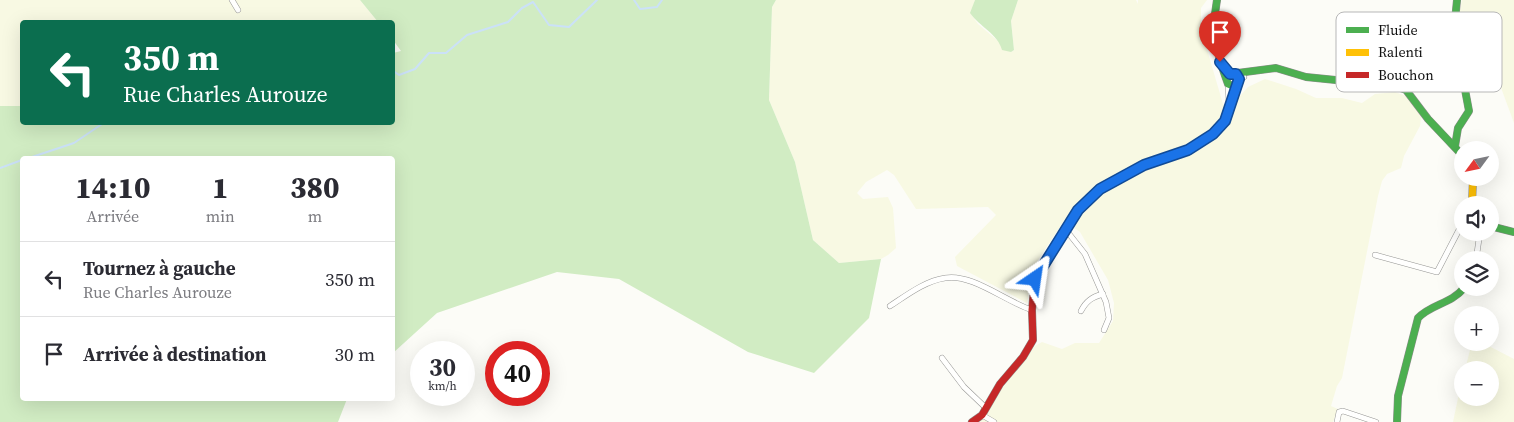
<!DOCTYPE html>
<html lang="fr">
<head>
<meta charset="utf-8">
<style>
	body { margin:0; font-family:"Source Serif 4",serif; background:#f2f2f3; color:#2b2b33; height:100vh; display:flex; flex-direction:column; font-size:19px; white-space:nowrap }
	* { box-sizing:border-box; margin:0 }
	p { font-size:16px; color:#7c7c81 }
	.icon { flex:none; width:28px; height:28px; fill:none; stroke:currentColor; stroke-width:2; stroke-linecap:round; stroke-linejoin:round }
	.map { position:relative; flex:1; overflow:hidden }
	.details { position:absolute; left:20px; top:156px; width:375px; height:245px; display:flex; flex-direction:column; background:#fff; border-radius:5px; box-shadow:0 5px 20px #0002 }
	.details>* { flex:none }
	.banner { position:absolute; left:20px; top:20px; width:375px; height:105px; border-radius:5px; box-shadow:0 5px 20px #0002; background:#0b6e4f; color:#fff; overflow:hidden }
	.needle { width:32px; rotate:237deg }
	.controls { position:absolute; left:1454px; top:141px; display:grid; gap:10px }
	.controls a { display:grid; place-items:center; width:45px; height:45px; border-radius:50%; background:#fff; box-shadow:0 5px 20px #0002; font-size:25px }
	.speed { position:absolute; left:410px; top:341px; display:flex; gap:10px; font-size:25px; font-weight:700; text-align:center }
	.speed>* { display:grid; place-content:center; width:65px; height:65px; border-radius:50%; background:#fff; box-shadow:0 5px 20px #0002; line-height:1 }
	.speed small { font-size:12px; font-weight:400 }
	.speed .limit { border:8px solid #d22; background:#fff; color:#111 }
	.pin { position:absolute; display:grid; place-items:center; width:42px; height:42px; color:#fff; margin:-51px -21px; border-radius:50% 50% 50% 0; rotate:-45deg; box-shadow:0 0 5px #0007 }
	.pin .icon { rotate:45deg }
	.me { position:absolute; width:55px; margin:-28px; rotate:32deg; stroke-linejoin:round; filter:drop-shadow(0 0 4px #0008) }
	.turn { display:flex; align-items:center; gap:18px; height:105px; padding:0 20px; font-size:22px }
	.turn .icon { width:65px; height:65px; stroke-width:2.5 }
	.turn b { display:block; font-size:35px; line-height:42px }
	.eta { display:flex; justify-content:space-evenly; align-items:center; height:85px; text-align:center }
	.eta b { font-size:30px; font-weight:800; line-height:35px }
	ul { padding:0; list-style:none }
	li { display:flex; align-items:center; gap:15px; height:75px; padding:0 20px; border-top:1px solid #e1e1e2 }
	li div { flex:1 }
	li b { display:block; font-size:19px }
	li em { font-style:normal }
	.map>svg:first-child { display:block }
	.farmland { fill:#f8f9e3 }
	.forest { fill:#d1ecc3 }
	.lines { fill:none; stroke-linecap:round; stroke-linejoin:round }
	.stream { stroke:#cbe1f8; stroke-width:2 }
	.street-casing { stroke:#969694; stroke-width:6 }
	.fast-casing { stroke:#8d8d8b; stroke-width:8 }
	.slow-casing { stroke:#8d8d8b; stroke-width:8 }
	.jam-casing { stroke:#8d8d8b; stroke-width:8 }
	.street { stroke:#fffffe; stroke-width:5 }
	.fast { stroke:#4caf50; stroke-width:7 }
	.slow { stroke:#ffc107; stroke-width:7 }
	.jam { stroke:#c62828; stroke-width:7 }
	.route-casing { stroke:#114b97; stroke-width:12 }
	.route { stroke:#1a73e8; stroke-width:9 }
	.key { fill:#fff; stroke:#b7b7b7; stroke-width:1 }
	.key-label { font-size:14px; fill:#101010 }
</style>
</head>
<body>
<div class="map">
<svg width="1514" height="422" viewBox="0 0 1514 422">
	<rect width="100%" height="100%" fill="#fcfcf7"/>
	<g class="farmland">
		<polygon points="0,0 360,0 378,22 22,22 22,106 0,106"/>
		<polygon points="776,0 975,0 971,14 978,24 1011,52 1014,50 1011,21 1018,0 1136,0 1138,4 1138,0 1207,0 1201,8 1201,29 1223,104 1233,110 1240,96 1248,87 1265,79 1296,89 1316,98 1342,98 1362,103 1375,94 1395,92 1406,96 1418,112 1421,117 1420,126 1404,156 1401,168 1387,174 1382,181 1378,196 1342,378 1337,386 1331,406 1338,409 1333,422 980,422 1001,390 1035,346 1042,342 1062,349 1075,343 1099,343 1113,321 1114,303 1108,280 1080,232 1064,221 1032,269 1027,303 957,266 955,257 996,215 988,207 916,209 894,175 887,170 866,182 857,193 863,199 888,197 893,208 896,248 888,255 881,259 839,263 813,240 795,162 769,100 772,7"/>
		<polygon points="1462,0 1514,0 1514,123 1500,85 1497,66 1497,21 1457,24"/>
		<polygon points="1472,342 1483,343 1514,359 1514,422 1453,422 1462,379 1462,398 1490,398 1490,370 1465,370"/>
	</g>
	<g class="forest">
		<polygon points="360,0 776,0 772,7 769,100 795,162 813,240 839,263 881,259 869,318 814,373 748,352 619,279 557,272 437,313 393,353 392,159 22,159 22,399 347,399 338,422 0,422 0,106 22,106 22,122 392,122 393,53 401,51 393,40 392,22 378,22"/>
		<path d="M 975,0 L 1018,0 L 1011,21 L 1014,50 L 1011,52 L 1002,50 C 998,34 980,27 970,13 Z"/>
	</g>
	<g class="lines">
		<g class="stream">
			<polyline points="634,0 640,9 657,7 662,0"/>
			<polyline points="392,70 399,75 415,69 429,53 446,53 467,35 508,22 522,8 533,2 549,25 569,27 597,0"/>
			<polyline points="26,159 74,143 105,122"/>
			<polyline points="0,168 22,160"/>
		</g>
		<g class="street-casing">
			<g id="street">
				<polyline points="232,0 238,10"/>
				<polyline points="1238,83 1244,77"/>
				<polyline points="1228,84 1229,103"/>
				<polyline points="1066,230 1085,254 1106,302 1109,318 1104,330"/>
				<polyline points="1375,255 1437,272 1462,224"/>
				<polyline points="1476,260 1480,232"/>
				<path d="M 890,306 C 907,295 925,281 945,278 C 972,273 1006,302 1032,310"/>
				<path d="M 1081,311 C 1086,301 1092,297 1103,294"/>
				<polyline points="942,358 964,387 986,408"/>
				<polyline points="982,415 994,422"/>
				<polyline points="1337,422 1339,412 1343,411 1376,422"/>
			</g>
		</g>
		<g class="fast-casing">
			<g id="fast">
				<path d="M 1217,0 C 1211,31 1217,55 1228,84 L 1233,86 L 1238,83"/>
				<polyline points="1230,74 1276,68 1306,77 1395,86 1406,90 1428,119 1462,155"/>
				<polyline points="1455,146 1458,128 1469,111 1454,31 1457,0"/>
				<polyline points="1490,226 1514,232"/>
				<path d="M 1397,422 L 1398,396 L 1418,318 C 1431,304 1451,304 1464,288"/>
			</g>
		</g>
		<g class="slow-casing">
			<g id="slow">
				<polyline points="1472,205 1473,178"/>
				<path d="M 1066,230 C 1084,200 1112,178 1145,165 C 1173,153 1206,149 1225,121 C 1231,112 1233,96 1237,85"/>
			</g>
		</g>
		<g class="jam-casing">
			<polyline id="jam" points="972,422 982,415 1000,384 1023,357 1033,340 1032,310 1035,279 1066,230"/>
		</g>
		<use href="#street" class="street"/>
		<use href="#fast" class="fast"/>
		<use href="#slow" class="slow"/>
		<use href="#jam" class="jam"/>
	</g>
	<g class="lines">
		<g class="route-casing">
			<polyline id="route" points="1035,279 1078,210 1100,189 1144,165 1188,150 1213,134 1225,121 1239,79 1236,74 1230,74 1220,62"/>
		</g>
		<use href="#route" class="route"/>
	</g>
	<rect x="1336" y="12" width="166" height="80" rx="8" class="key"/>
	<rect x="1346" y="27" width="23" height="6" fill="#4caf50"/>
	<rect x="1346" y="49" width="23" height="7" fill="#ffc107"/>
	<rect x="1346" y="72" width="23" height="6" fill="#c62828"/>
	<g class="key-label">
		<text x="1378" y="35">Fluide</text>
		<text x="1378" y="57">Ralenti</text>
		<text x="1378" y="80">Bouchon</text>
	</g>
</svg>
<div class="controls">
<a><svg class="needle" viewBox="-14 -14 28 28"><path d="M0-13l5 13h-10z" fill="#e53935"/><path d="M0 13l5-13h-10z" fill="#7c7c81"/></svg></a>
<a><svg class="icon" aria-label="sound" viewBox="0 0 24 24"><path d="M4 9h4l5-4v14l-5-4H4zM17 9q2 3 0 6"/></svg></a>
<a><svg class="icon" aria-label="layers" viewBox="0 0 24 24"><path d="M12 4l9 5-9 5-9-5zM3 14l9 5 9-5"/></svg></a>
<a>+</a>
<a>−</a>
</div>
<div class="speed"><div>30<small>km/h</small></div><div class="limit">40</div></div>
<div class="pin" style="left:1220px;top:62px;background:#d93025"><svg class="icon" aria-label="arrive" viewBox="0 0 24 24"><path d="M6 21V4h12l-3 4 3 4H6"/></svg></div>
<svg class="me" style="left:1035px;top:279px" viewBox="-20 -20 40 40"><path d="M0-17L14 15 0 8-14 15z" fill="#1a73e8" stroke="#fff" stroke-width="4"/></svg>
<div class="banner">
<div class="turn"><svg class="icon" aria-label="left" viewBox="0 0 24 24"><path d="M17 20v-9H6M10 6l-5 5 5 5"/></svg><div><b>350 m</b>Rue Charles Aurouze</div></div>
</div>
<section class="details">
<div class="eta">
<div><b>14:10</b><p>Arrivée</p></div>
<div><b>1</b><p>min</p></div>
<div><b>380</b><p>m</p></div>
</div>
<ul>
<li><svg class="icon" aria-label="left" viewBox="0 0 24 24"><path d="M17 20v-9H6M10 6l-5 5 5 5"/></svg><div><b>Tournez à gauche</b><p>Rue Charles Aurouze</p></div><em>350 m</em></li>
<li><svg class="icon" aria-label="arrive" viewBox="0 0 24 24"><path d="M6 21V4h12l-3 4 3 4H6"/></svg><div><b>Arrivée à destination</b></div><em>30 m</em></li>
</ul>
</section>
</div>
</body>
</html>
